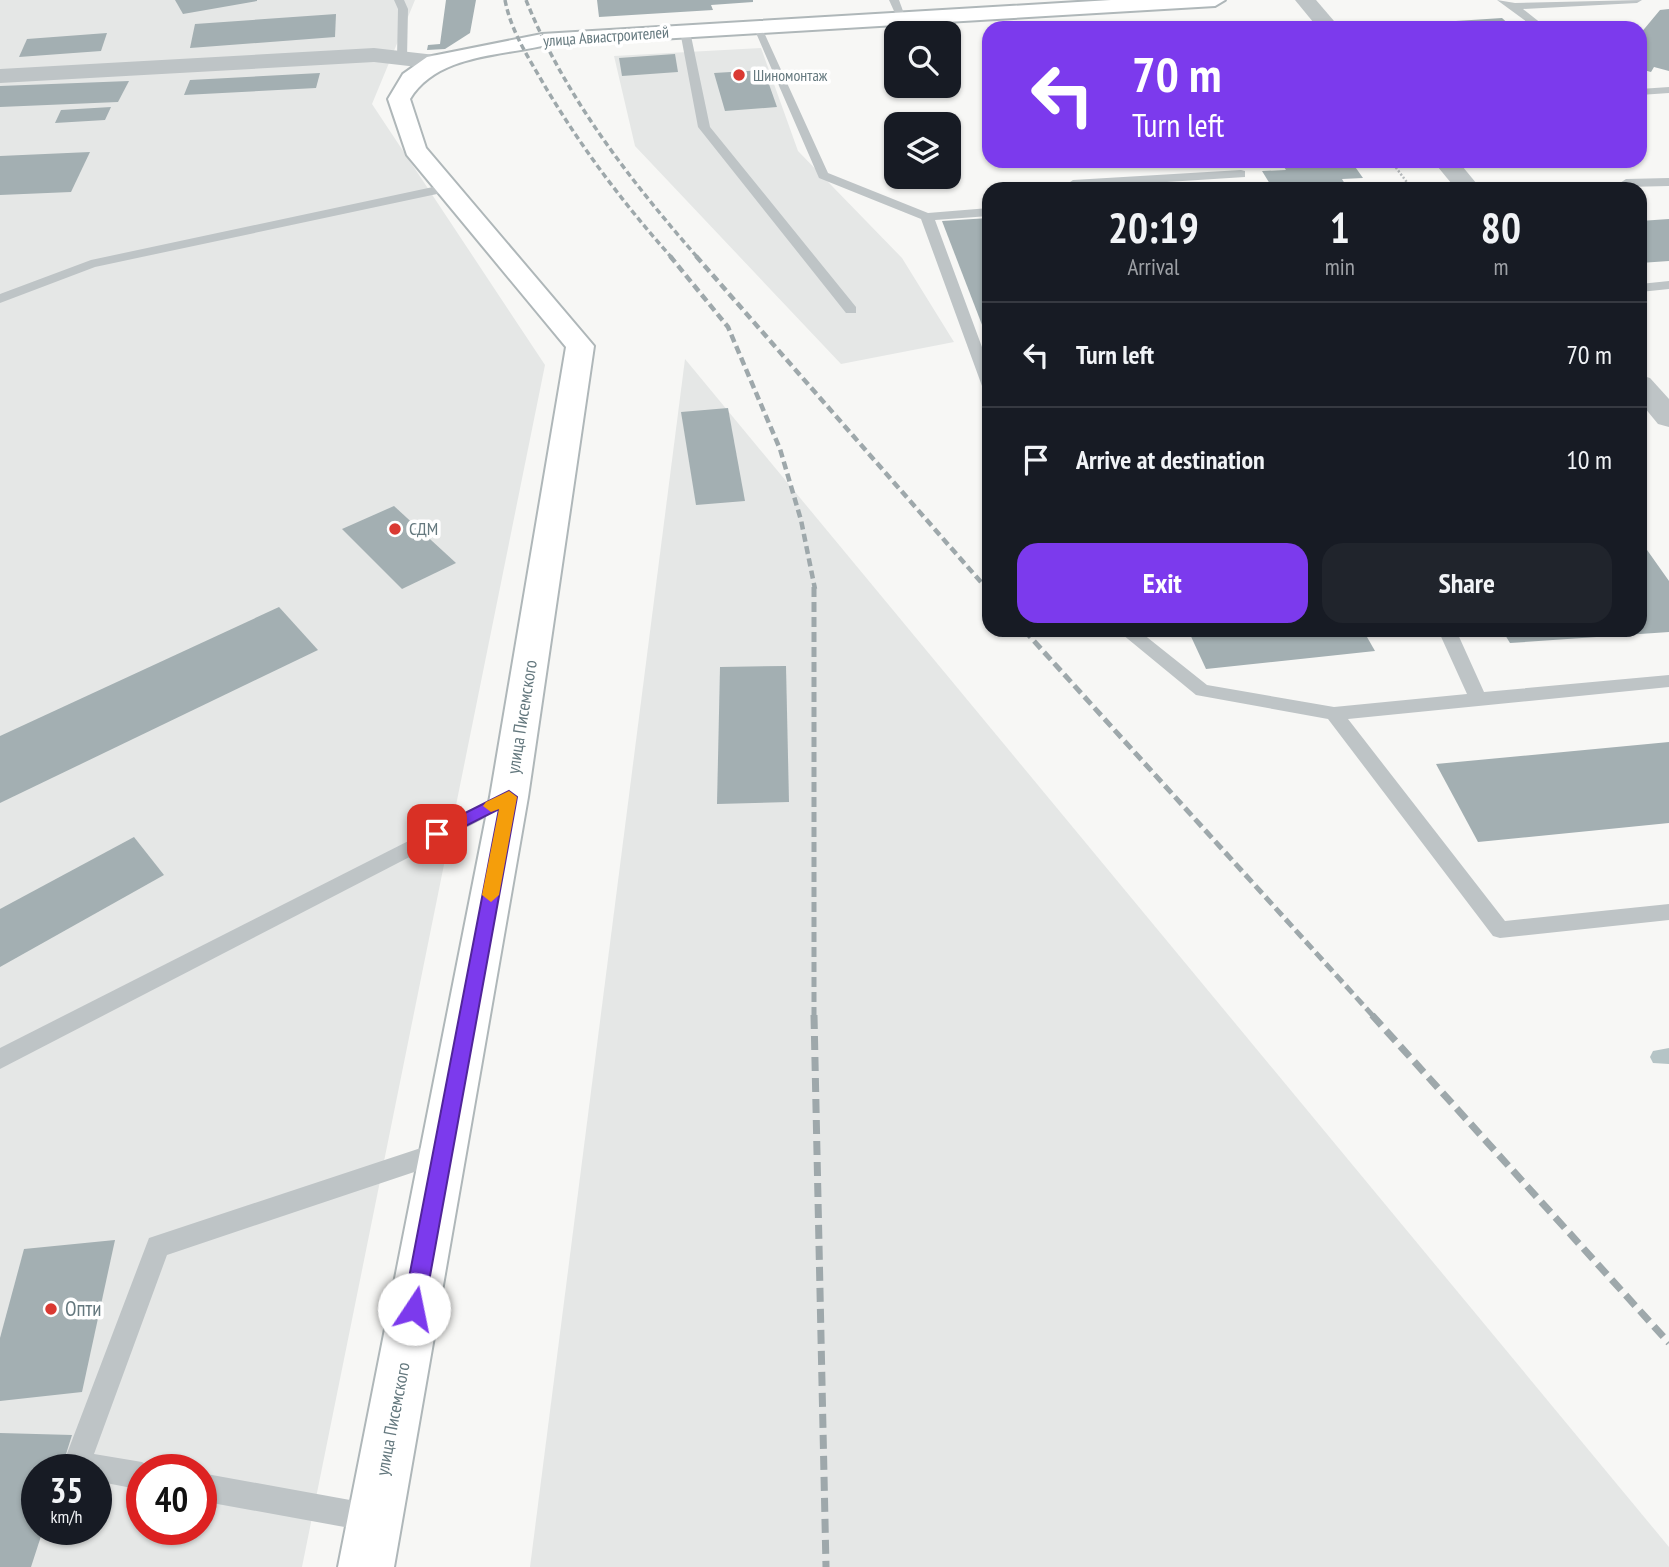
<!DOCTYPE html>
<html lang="en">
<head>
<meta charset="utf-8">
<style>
	body { margin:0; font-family:"PT Sans Narrow",sans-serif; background:#20242c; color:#f1f3f6; height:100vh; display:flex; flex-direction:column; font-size:26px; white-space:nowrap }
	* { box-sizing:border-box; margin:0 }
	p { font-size:23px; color:#9ea1a6 }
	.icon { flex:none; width:38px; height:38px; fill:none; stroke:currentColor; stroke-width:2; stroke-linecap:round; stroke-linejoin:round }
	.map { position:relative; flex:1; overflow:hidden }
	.details { position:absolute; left:982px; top:182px; width:665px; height:455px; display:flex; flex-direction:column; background:#171b24; border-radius:21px; box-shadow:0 2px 5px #0004 }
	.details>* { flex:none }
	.top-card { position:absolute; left:982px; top:21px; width:665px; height:147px; border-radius:21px; box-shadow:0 2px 5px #0004; background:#7c3aed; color:#fff; overflow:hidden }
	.controls { position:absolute; left:884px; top:21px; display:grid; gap:14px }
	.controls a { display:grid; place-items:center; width:77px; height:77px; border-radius:14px; background:#171b24; box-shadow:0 2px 5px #0004; font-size:35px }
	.speed { position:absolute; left:21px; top:1454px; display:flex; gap:14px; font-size:35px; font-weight:700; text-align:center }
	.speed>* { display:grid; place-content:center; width:91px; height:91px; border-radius:50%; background:#171b24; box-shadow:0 2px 5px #0004; line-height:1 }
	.speed small { font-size:18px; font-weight:400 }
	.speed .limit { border:10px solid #d22; background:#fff; color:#111 }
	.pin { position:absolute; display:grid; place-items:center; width:60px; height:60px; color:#fff; margin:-30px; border-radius:14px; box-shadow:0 4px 10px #0006 }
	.me { position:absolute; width:77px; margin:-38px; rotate:11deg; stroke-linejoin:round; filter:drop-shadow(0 0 5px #0008) }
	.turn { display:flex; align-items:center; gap:24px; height:147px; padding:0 35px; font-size:32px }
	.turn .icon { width:91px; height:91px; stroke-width:2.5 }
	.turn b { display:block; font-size:49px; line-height:60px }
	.eta { display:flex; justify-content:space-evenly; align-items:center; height:119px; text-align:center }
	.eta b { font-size:42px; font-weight:800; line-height:49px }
	.cta { display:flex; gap:14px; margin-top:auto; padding:14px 35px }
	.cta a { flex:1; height:80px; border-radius:21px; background:#7c3aed; color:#fff; font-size:28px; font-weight:800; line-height:80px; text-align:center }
	.cta a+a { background:#20242c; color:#f1f3f6 }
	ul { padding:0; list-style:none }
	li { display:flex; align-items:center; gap:21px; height:105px; padding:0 35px; border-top:2px solid #363941 }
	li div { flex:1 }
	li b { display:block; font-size:26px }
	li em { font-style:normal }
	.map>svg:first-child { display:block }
	.built { fill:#e5e7e6; fill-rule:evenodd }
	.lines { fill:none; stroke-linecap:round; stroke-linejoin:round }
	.stream { fill:#b5c4c6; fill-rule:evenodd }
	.building { fill:#a3afb2 }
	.secondary-casing { stroke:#afb7b9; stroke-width:4 }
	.path { stroke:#b7bbbd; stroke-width:2.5; stroke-dasharray:2 2; stroke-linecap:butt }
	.lane { fill:#bec4c6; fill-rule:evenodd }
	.street { fill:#bec4c6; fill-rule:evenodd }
	.secondary { fill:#fff; fill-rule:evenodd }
	.rail-far3 { stroke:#9ea8ab; stroke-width:3.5; stroke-dasharray:6 3.5; stroke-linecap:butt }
	.rail-far2 { stroke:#9ea8ab; stroke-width:4.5; stroke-dasharray:8 4.5; stroke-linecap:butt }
	.rail-far1 { stroke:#9ea8ab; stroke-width:5; stroke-dasharray:10 5; stroke-linecap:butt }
	.rail { stroke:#9ea8ab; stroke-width:7; stroke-dasharray:14 7; stroke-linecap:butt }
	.route { fill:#7c3aed; stroke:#51269a; stroke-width:2 }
	.slow { fill:#f59e0b }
	.poi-dot { fill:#da3932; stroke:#fff; stroke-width:2.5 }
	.labels { text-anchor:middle; stroke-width:7; stroke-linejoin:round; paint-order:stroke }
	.far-street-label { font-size:16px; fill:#64787e; stroke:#fff }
	.far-poi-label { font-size:16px; fill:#64787e; stroke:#fff; text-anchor:start }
	.poi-label { font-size:18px; fill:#64787e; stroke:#fff; text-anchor:start }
	.street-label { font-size:18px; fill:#64787e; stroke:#fff }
	.near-poi-label { font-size:21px; fill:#64787e; stroke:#fff; text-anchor:start }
</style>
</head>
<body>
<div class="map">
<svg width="1669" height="1567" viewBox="0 0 1669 1567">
	<rect width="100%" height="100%" fill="#f7f7f5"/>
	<g class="built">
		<path d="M 0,0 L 415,0 L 372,104 L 545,365 L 302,1567 L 0,1567 ZM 37,1470 L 96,1470 L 96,1530 L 37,1530 ZM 142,1470 L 201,1470 L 201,1530 L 142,1530 Z"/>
		<polygon points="761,48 798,151 902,258 954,342 841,364 635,146 614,56"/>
		<polygon points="685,359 1669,1547 1669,1567 530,1567"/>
	</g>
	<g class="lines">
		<polygon class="stream" points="1669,1048 1669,1064 1653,1063 1650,1057 1653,1051"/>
	</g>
	<g class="building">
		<polygon points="175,0 257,0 257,1 183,14"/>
		<polygon points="446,0 476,0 470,33 445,49 427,50 428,45 440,44"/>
		<polygon points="597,0 753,0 753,2 711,5 713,10 599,17"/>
		<polygon points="1669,9 1669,71 1654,67 1651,72 1640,69 1640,34 1660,10"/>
		<polygon points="336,14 335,37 190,48 195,24"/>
		<polygon points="1502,18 1513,28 1379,28 1379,26"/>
		<polygon points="107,33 101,51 19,57 27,39"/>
		<polygon points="675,54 678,72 622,76 619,58"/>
		<polygon points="764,70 777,107 725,111 714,73"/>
		<polygon points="320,73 316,88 184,95 190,80"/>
		<polygon points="129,81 118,102 0,107 0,86"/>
		<polygon points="111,107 105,120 55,123 61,110"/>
		<polygon points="90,152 71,192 0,195 0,156"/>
		<polygon points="1280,161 1351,161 1363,178 1342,179 1348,189 1273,189 1262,171 1286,170"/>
		<polygon points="989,218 989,343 942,221"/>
		<polygon points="1669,219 1669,261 1640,263 1640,247 1645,246 1640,240 1640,221"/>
		<polygon points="728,408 745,501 696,505 681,412"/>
		<polygon points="394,506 456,563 402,589 342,529"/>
		<polygon points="1640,540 1669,581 1669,632 1510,643 1502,630 1640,630"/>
		<polygon points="279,607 318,650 0,803 0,736"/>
		<polygon points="1188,630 1363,630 1375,651 1206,669"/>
		<polygon points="786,666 789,802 717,804 720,667"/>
		<polygon points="1669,742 1669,823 1478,842 1436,764"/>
		<polygon points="134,837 164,875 0,967 0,909"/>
		<polygon points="115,1240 82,1392 0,1401 0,1338 24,1249"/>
		<polygon points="0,1433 72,1435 61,1470 37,1470 37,1530 43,1530 31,1567 0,1567"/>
	</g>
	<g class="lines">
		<g class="secondary-casing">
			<path id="secondary" d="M 1111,0 L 1225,0 L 1215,6 L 542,46 C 496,56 436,56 410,99 L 426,148 L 594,346 L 528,797 L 394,1567 L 338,1567 L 490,797 L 566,347 L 407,155 L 388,99 L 403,74 L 427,57 L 542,34 Z"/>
		</g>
		<polyline class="path" points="1391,161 1412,189"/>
		<g class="lane">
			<polygon points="394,0 404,0 408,9 407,58 402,61 397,58 398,9"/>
			<polygon points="889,0 899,0 907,22 899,22"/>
			<polygon points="1497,0 1515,3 1642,0 1637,3 1523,9 1547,28 1535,28"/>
			<polygon points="753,26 762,28 828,173 928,213 989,208 989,216 935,220 989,366 989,390 982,386 921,219 819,178"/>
			<polygon points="685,28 690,31 710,127 856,307 856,313 846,313 698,127 680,31"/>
			<polygon points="1669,87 1669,93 1640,95 1640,89"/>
			<polygon points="1241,170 1245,171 1245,177 1073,188 1067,184 1073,180"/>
			<polygon points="1669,178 1669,186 1626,187 1620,183 1626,179"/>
			<polygon points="447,184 453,188 451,191 95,267 0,303 0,294 91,260"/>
			<polygon points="1669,281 1669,289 1640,292 1640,284"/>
			<polygon points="1117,630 1138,630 1207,685 1334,707 1467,694 1438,630 1456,630 1484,692 1669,675 1669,687 1348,719 1505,921 1669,904 1669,920 1500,938 1493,936 1328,719 1196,695"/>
			<polygon points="509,790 516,792 519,797 516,802 0,1069 0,1048"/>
			<polygon points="442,1141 450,1144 454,1152 450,1160 167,1255 94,1454 142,1462 153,1470 142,1470 142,1490 96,1481 96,1470 66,1470 63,1464 149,1238"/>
			<polygon points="201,1473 372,1504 382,1508 386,1518 382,1528 372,1532 201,1501"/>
		</g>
		<g class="street">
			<polygon points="1295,0 1316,0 1340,28 1318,28"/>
			<polygon points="374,48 435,55 446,62 435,69 374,62 0,83 0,69"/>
			<polygon points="1433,161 1458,161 1481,189 1456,189"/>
			<polygon points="1640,375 1650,378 1669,399 1669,427 1658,424 1640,402"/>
		</g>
		<use href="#secondary" class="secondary"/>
		<g class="rail-far3">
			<path d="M 505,0 C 511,32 530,60 546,88 C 583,150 624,204 672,258"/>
			<path d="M 526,0 C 565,97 630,180 698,258"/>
		</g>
		<g class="rail-far2">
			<polyline points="670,256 728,327 780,449 801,520 815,589"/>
			<polyline points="696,256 987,589"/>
		</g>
		<g class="rail-far1">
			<polyline points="986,587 989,591"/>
			<polyline points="1024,630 1374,1017"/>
			<polyline points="814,1017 814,587"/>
		</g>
		<g class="rail">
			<polyline points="814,1015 826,1567"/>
			<polyline points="1372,1015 1669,1343"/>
		</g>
	</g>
	<polygon class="route" points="509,791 517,797 424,1309 421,1316 414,1319 406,1316 403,1309 499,809 442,838 431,838 428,834 431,830"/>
	<polygon class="slow" points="509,791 517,797 499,895 491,902 482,895 499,809 491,812 483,806 486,802"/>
	<g class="poi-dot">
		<circle cx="739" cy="75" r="7"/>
		<circle cx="395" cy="529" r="7"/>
		<circle cx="51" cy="1309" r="7"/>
	</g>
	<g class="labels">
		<g class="far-street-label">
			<text transform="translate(606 36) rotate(-4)" y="6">улица Авиастроителей</text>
		</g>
		<g class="far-poi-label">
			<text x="753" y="81">Шиномонтаж</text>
		</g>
		<g class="poi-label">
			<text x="409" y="535">СДМ</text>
		</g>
		<g class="street-label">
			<text transform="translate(522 717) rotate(-81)" y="6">улица Писемского</text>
			<text transform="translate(393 1419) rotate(-79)" y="6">улица Писемского</text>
		</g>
		<g class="near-poi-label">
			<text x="65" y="1316">Опти</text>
		</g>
	</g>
</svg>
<div class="controls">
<a><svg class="icon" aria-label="search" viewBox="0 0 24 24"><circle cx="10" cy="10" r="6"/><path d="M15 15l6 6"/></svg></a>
<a><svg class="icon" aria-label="layers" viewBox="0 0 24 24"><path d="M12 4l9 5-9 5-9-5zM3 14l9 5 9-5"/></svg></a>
</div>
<div class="speed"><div>35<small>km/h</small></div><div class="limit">40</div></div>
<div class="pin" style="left:437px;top:834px;background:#d93025"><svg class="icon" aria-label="arrive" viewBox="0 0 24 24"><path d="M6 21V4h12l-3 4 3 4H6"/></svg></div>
<svg class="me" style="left:414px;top:1309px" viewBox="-20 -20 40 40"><circle r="19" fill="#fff"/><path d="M0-13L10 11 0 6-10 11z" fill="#7c3aed"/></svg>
<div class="top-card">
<div class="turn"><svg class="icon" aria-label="left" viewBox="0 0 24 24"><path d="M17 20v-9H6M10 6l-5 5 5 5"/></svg><div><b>70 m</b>Turn left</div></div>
</div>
<section class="details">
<div class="eta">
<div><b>20:19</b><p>Arrival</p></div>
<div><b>1</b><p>min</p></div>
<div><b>80</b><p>m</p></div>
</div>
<ul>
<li><svg class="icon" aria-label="left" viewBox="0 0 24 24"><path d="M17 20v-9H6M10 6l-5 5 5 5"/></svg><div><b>Turn left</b></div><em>70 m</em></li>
<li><svg class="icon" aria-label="arrive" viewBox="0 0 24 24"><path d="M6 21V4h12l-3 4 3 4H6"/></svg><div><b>Arrive at destination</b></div><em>10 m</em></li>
</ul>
<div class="cta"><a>Exit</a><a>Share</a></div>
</section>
</div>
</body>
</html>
